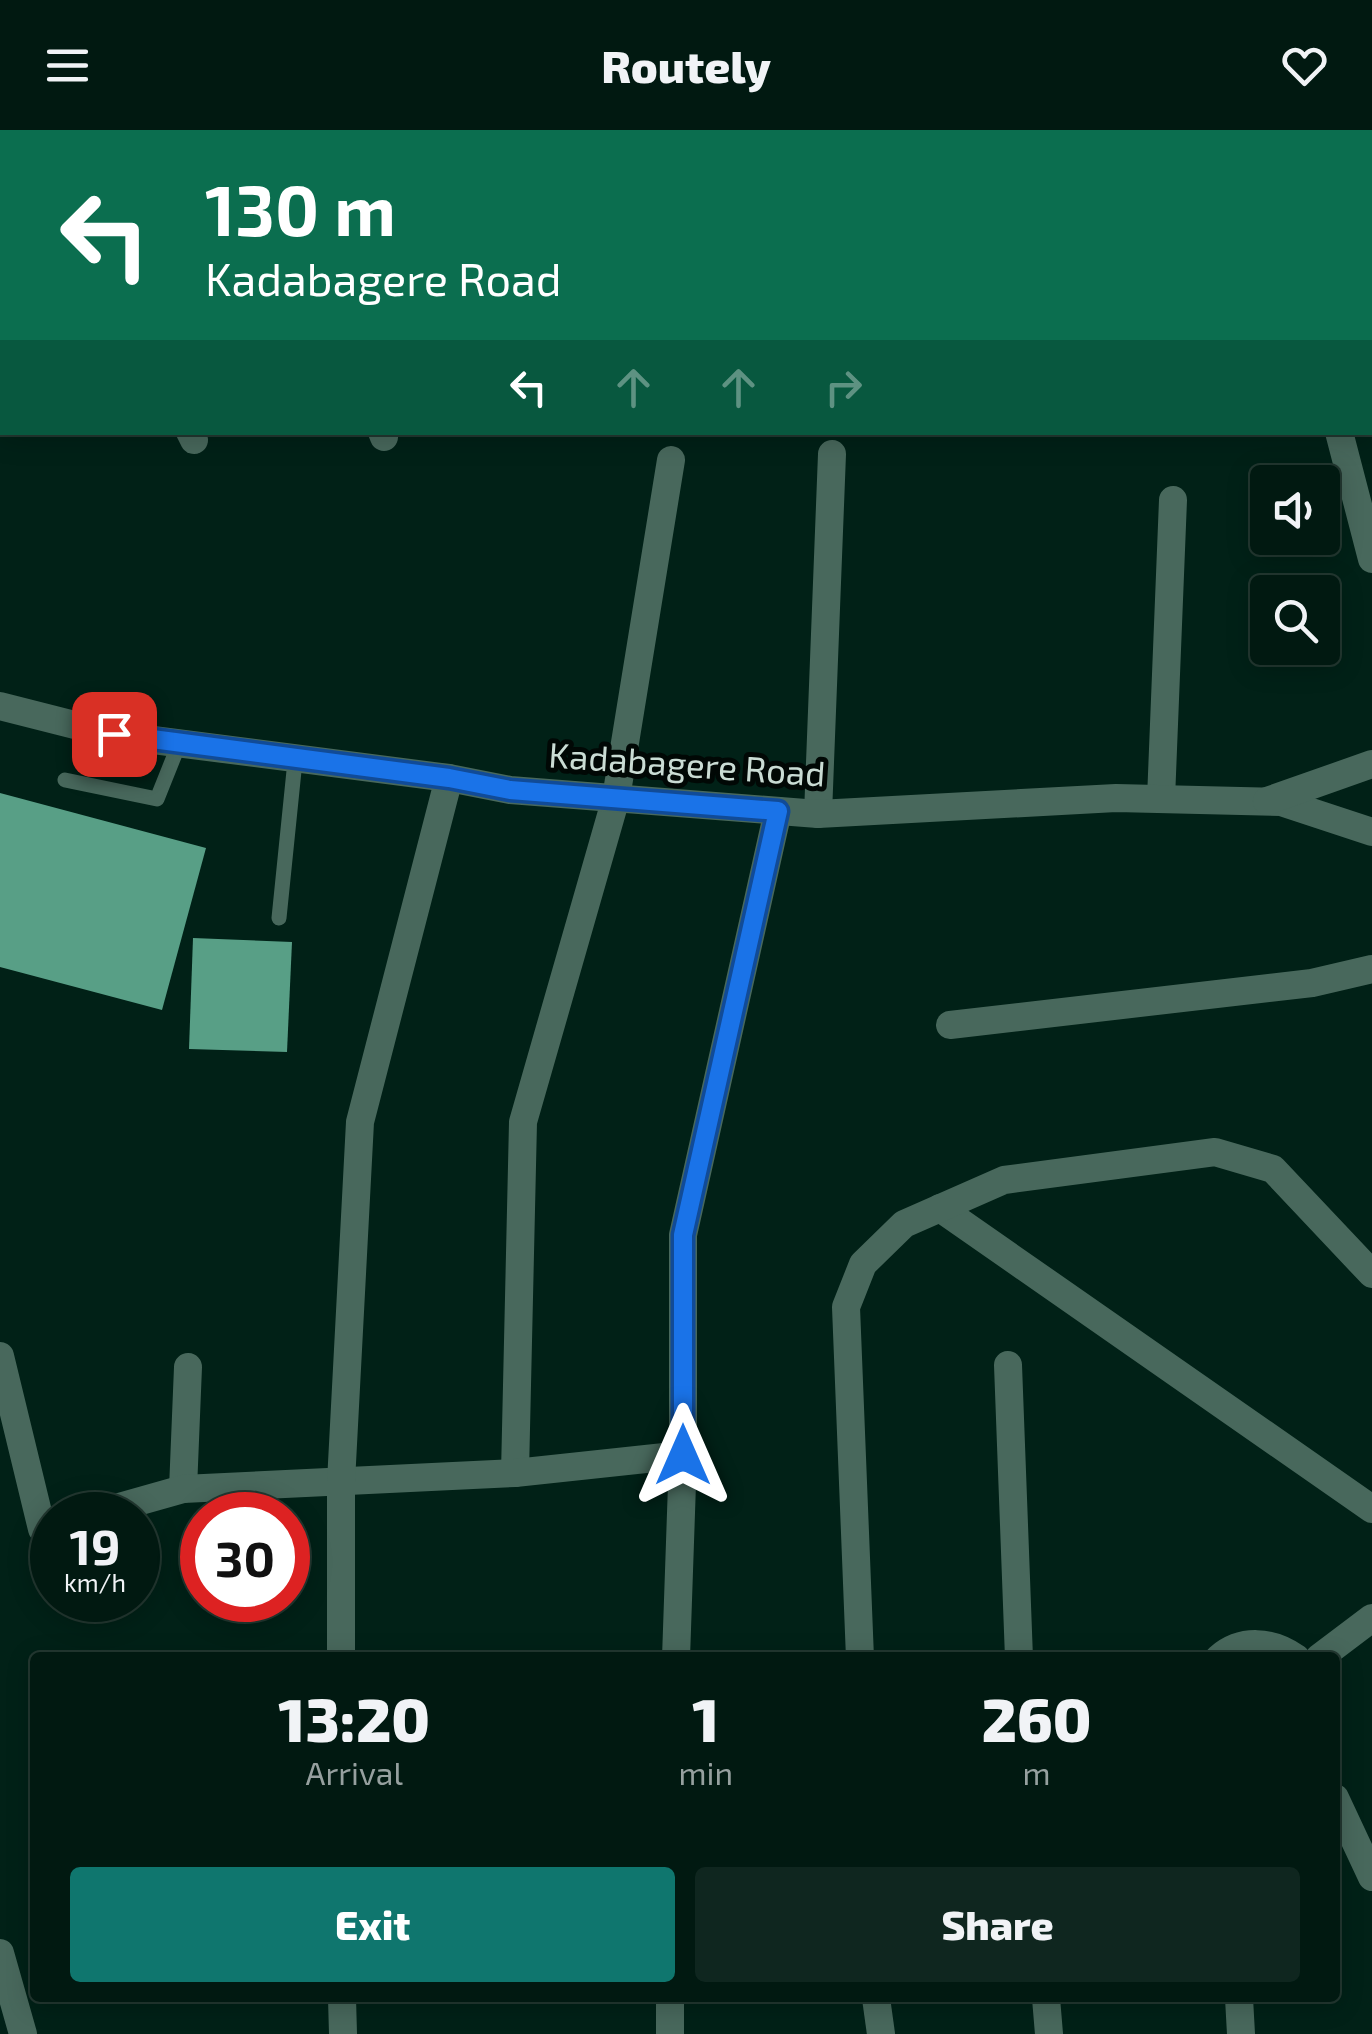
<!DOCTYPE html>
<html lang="en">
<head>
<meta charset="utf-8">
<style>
	body { margin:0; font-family:"Exo 2",sans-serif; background:#0f261f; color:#f1f3f6; height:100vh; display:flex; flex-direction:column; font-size:38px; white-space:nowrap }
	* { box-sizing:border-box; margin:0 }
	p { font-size:32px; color:#96a09f }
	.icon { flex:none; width:55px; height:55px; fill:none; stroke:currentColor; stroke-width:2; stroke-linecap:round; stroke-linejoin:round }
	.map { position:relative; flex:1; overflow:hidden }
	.side { position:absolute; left:30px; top:1522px; width:1310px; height:350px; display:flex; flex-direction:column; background:#011911; border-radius:10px; box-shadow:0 5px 25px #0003,0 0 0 2px #233831 }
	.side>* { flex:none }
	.banner { position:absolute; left:0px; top:0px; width:1372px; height:305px; box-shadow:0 5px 25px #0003,0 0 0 2px #233831; background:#0b6e4f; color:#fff; overflow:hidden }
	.buttons { position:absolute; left:1250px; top:335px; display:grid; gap:20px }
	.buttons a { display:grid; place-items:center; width:90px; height:90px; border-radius:10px; background:#011911; box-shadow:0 5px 25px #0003,0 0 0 2px #233831; font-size:50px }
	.speed { position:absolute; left:30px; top:1362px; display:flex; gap:20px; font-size:50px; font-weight:700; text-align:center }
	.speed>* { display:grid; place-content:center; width:130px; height:130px; border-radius:50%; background:#011911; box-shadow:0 5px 25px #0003,0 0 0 2px #233831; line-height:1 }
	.speed small { font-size:25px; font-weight:400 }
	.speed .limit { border:15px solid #d22; background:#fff; color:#111 }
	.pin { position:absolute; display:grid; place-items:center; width:85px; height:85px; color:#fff; margin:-42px; border-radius:20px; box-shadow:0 5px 15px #0006 }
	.me { position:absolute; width:110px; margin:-55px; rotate:0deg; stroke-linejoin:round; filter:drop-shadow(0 0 8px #0008) }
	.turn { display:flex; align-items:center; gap:35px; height:210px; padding:0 40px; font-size:45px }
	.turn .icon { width:130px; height:130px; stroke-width:2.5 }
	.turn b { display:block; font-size:70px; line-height:85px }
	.lanes { display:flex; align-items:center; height:95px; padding:0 40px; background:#0003; justify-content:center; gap:50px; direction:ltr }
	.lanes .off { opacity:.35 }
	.eta { display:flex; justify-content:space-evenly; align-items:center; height:170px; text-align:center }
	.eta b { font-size:60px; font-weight:800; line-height:70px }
	.cta { display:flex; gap:20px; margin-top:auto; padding:20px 40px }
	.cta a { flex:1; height:115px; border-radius:10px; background:#0f766e; color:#fff; font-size:40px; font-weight:800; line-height:115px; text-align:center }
	.cta a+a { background:#0f261f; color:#f1f3f6 }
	header { display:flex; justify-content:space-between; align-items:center; height:130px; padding:0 40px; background:#011911; font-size:45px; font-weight:800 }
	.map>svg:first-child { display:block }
	.building { fill:#589f86 }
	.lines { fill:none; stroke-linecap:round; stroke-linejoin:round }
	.service { stroke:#48685c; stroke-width:15 }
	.minor { stroke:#48685c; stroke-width:28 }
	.tertiary { stroke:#48685c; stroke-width:28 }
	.route-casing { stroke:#114b97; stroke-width:25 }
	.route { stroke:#1a73e8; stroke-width:18 }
	.labels { text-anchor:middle; stroke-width:10; stroke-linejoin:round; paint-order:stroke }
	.street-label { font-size:35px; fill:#cadcd4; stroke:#010805 }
</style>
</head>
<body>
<header><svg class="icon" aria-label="menu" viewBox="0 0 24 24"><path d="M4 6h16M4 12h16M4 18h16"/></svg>Routely<svg class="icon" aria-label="heart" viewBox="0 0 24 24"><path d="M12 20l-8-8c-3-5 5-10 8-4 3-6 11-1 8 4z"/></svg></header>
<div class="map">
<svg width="1372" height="1904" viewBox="0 0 1372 1904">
	<rect width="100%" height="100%" fill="#012117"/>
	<g class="building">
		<polygon points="0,663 206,718 162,880 0,837"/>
		<polygon points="193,808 292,812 287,922 189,919"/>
	</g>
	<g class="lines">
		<g class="service">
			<polyline points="65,650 157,669 179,614"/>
			<polyline points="279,788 295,631"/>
		</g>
		<g class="minor">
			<polyline points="22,0 23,2"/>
			<polyline points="213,0 215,2"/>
			<polyline points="599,0 600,2"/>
			<polyline points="785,0 787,2"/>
			<polyline points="979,0 981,2"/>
			<polyline points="425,2 429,0"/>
			<polyline points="0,237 2,235"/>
			<polyline points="1370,246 1372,245"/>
			<polyline points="190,302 194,310"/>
			<polyline points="382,302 384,307"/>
			<polyline points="1161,669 1173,370"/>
			<polyline points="818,684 832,324"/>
			<polyline points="950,895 1312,853 1372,839"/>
			<polyline points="940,1078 1372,1379"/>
			<polyline points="0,1226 42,1399 52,1396"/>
			<polyline points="1008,1235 1019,1528"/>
			<polyline points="515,1343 523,992 616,668 671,330"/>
			<polyline points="183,1359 188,1237"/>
			<polyline points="91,1385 183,1359 515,1343 683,1325"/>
			<polyline points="341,1528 341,1352 360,992 449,648"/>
			<polyline points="676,1528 683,1325 683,1105 778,681"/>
			<polyline points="860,1528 846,1177 863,1134 904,1094 1004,1050 1215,1022 1273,1039 1372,1144"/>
			<path d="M 1219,1528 C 1242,1508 1272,1511 1296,1528"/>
			<polyline points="1319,1528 1372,1488"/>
			<polyline points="1335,1668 1372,1747"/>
			<polyline points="0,1823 23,1904"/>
			<polyline points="342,1868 343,1904"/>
			<polyline points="670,1868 670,1904"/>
			<polyline points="876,1868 881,1904"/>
			<polyline points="1046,1868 1049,1904"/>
			<polyline points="1239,1868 1241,1904"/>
		</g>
		<g class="tertiary">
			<polyline points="1299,2 1299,0"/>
			<polyline points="1339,302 1372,429"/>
			<polyline points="0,576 114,605 449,648 510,660 818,684 1116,668 1281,672 1372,702"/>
			<polyline points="1267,671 1372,634"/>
		</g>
	</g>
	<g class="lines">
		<g class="route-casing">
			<polyline id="route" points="114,604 449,648 510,660 778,681 683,1105 683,1325"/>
		</g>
		<use href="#route" class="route"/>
	</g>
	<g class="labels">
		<g class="street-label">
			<text transform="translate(687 635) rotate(4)" y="12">Kadabagere Road</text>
		</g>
	</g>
</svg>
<div class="buttons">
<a><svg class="icon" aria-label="sound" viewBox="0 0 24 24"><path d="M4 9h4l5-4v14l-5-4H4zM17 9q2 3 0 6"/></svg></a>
<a><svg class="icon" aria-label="search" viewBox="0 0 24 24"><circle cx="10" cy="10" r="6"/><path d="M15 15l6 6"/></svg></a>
</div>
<div class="speed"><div>19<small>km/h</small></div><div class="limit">30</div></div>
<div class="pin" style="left:114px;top:604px;background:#d93025"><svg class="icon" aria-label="arrive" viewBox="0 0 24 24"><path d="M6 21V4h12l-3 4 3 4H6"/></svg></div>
<svg class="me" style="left:683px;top:1325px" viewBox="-20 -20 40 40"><path d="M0-17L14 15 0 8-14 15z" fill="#1a73e8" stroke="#fff" stroke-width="4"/></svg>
<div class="banner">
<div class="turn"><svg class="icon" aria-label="left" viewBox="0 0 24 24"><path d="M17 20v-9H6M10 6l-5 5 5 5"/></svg><div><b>130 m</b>Kadabagere Road</div></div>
<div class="lanes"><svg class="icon" aria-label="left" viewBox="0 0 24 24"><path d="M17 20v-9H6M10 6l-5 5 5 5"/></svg><svg class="icon off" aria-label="ahead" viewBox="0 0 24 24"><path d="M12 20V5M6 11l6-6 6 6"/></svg><svg class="icon off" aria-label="ahead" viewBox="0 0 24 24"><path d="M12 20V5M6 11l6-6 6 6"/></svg><svg class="icon off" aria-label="right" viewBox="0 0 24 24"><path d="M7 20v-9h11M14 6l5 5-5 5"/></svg></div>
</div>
<section class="side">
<div class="eta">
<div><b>13:20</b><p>Arrival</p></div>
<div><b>1</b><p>min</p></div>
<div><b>260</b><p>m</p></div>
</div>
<div class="cta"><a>Exit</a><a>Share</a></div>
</section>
</div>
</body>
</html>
